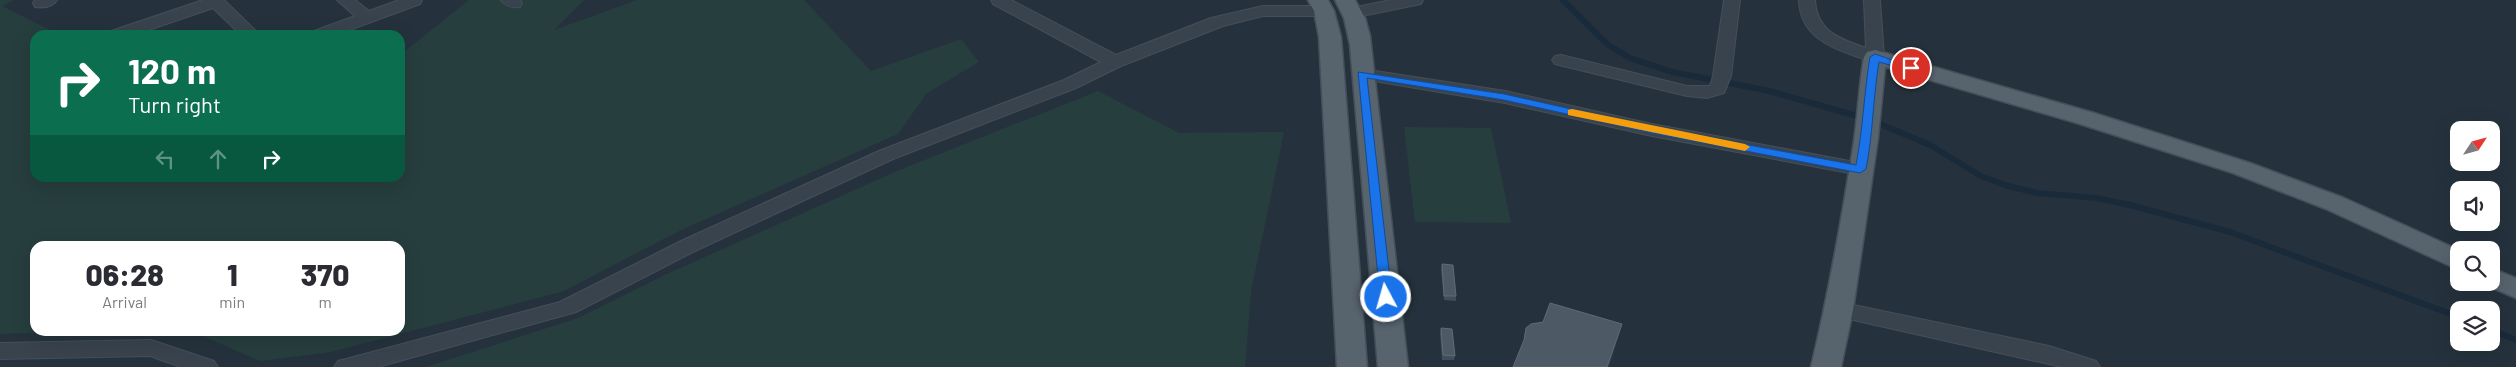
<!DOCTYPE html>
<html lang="en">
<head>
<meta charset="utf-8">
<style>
	body { margin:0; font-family:Barlow,sans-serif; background:#f2f2f3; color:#2b2b33; height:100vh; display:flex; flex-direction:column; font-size:19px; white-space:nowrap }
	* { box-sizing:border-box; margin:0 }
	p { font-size:16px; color:#7c7c81 }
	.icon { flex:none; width:28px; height:28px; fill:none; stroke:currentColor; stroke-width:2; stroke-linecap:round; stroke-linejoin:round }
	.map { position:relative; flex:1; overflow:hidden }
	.side { position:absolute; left:30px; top:241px; width:375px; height:95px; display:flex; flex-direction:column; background:#fff; border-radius:15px; box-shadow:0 5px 20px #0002 }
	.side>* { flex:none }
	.hud { position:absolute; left:30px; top:30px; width:375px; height:152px; border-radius:15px; box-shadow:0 5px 20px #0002; background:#0b6e4f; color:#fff; overflow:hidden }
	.needle { width:32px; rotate:54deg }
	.fabs { position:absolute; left:2450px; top:121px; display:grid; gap:10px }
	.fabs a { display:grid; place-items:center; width:50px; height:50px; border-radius:10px; background:#fff; box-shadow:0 5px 20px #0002; font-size:25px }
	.pin { position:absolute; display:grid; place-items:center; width:42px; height:42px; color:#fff; margin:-21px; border:2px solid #fff; border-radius:50%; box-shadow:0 1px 5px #0007 }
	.me { position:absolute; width:55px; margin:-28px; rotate:354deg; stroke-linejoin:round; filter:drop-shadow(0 0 4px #0008) }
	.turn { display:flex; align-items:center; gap:18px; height:105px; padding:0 15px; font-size:22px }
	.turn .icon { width:65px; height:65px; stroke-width:2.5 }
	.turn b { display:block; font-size:35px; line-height:42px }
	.lanes { display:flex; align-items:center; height:48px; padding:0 15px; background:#0003; justify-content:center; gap:25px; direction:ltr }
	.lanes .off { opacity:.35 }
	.eta { display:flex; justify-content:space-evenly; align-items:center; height:85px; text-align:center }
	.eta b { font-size:30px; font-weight:800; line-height:35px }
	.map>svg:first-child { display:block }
	.green { fill:#273e3e }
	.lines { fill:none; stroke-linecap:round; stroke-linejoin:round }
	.stream { stroke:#192a3a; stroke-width:6 }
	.minor-casing { stroke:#454f59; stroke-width:2 }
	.major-casing { stroke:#454f59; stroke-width:3 }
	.minor { fill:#39434d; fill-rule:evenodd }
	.major { fill:#57636d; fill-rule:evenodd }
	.wall { fill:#414e5a }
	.shaded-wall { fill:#303e4a }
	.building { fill:#4d5a66; stroke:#5e6a75 }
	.route { fill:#1a73e8; stroke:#114b97 }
	.slow { fill:#f59e0b }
</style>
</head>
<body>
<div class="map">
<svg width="2516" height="367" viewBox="0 0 2516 367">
	<rect width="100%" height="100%" fill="#25323d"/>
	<g class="green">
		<polygon points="0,0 14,0 2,6 60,35 35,35 35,178 400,178 400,55 469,0 584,0 554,30 637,0 804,0 871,71 961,39 979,62 927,93 898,134 679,231 564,291 331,352 260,361 191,331 400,331 400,246 35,246 35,331 90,331 0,334"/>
		<polygon points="1098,91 1179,133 1284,132 1251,292 1245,367 426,367 578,318 669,273 897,171"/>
		<polygon points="1404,127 1491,128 1511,223 1415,222"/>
	</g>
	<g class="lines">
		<g class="stream">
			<polyline points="1563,0 1607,44 1630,58 1672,72 1770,91 1864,118"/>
			<polyline points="1873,121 1930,145 1981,176 2008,186 2037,193 2096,198 2130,205 2230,232 2459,317"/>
			<polyline points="2491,330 2516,340"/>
		</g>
		<g class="minor-casing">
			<g id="minor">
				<path d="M 35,0 L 57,0 C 53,7 43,8 35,7 L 33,3 Z"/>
				<polygon points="203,0 224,0 260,35 241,35 213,8 134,35 108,35 111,31"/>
				<polygon points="337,0 355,0 369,11 399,0 422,0 420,4 336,35 311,35 314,31 355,16"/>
				<path d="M 501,0 L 520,0 L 522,3 L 520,7 C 512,8 506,7 501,0 Z"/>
				<polygon points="991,0 1011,0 1116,55 1211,18 1263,6 1324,6 1330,7 1332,11 1330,15 1324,16 1263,16 1223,26 1121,66 1076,88 893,159 695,251 576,312 378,367 334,367 338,361 346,359 560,302 681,241 879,151 1064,80 1101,62 993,4"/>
				<polygon points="1391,0 1423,0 1421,4 1352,18 1346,17 1344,13 1346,9"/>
				<polygon points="1724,0 1740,0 1731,76 1724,93 1707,98 1687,96 1555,64 1552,60 1555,56 1561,55 1687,86 1710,86 1713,76"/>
				<path d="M 1799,0 L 1815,0 C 1817,32 1839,38 1866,48 L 1864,0 L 1880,0 L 1884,57 L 1881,61 C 1872,63 1864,59 1855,56 C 1826,46 1800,34 1799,0 Z"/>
				<polygon points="1362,69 1505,91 1652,124 1860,163 1867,165 1870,169 1867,173 1860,175 1652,136 1505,103 1356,78 1353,74 1356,70"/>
				<polygon points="1839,302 2049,346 2096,361 2100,367 2062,367 1831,315 1828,310 1831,305"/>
				<polygon points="151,340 214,361 218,367 181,367 150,356 0,359 0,343"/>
			</g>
		</g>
		<g class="major-casing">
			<g id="major">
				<polygon points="1308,0 1328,0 1334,11 1341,37 1367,367 1337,367 1319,37 1314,11"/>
				<polygon points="1335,0 1355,0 1365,18 1370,36 1408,367 1378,367 1350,45 1344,18"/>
				<path d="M 1875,50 L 2094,113 L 2250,163 L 2344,198 L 2459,250 L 2459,270 L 2326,209 L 2233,173 L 2077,123 L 1885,67 L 1878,138 L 1853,310 L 1841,367 L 1811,367 C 1829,292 1842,217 1854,141 C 1858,113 1859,85 1864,57 L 1867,52 Z"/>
				<polygon points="2491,268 2516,278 2516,298 2481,283 2491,282"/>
			</g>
		</g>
		<use href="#minor" class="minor"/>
		<use href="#major" class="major"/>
	</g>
	<g class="wall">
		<polygon points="1442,264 1456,296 1456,301 1444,300 1441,269"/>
		<polygon points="1441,328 1455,356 1454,360 1442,360 1440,333"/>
	</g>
	<polygon class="shaded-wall" points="1622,324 1619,335 1609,367 1607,367"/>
	<g class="building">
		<polygon points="1442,264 1453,265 1456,296 1444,296"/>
		<polygon points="1550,303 1622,324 1607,367 1513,367 1524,340 1526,328 1531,324 1543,322"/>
		<polygon points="1441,328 1452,329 1455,356 1443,355"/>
	</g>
	<path class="route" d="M 1875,54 L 1916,68 L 1911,71 L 1879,62 C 1873,98 1873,134 1866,169 L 1860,173 L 1652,133 L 1504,100 L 1367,78 L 1392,297 L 1386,302 L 1380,297 L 1358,72 L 1504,94 L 1652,127 L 1856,165 C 1863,129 1864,93 1870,57 Z"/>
	<polygon class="slow" points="1572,109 1745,144 1750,147 1745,151 1568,115 1568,110"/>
</svg>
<div class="fabs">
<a><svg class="needle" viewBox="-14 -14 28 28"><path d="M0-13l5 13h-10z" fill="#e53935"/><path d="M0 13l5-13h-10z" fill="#7c7c81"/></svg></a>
<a><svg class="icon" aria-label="sound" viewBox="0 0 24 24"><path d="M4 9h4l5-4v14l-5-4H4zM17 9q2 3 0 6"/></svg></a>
<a><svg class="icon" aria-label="search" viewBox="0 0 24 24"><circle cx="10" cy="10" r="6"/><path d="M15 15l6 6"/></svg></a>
<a><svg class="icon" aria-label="layers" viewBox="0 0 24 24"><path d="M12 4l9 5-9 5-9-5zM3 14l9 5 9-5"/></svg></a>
</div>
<div class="pin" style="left:1911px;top:68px;background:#d93025"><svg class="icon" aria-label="arrive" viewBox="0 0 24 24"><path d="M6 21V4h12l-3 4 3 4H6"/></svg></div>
<svg class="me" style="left:1386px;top:297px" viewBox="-20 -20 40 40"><circle r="17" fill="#1a73e8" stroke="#fff" stroke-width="3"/><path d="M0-11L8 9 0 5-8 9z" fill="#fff"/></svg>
<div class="hud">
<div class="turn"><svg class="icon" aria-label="right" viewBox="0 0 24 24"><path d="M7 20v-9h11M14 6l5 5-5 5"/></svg><div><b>120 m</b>Turn right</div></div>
<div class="lanes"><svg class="icon off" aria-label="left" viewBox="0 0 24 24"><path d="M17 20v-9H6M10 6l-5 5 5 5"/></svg><svg class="icon off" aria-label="ahead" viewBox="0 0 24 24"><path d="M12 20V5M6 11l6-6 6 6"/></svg><svg class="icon" aria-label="right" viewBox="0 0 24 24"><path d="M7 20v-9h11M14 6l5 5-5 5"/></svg></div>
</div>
<section class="side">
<div class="eta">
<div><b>06:28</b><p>Arrival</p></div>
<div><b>1</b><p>min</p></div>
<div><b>370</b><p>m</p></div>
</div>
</section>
</div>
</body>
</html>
